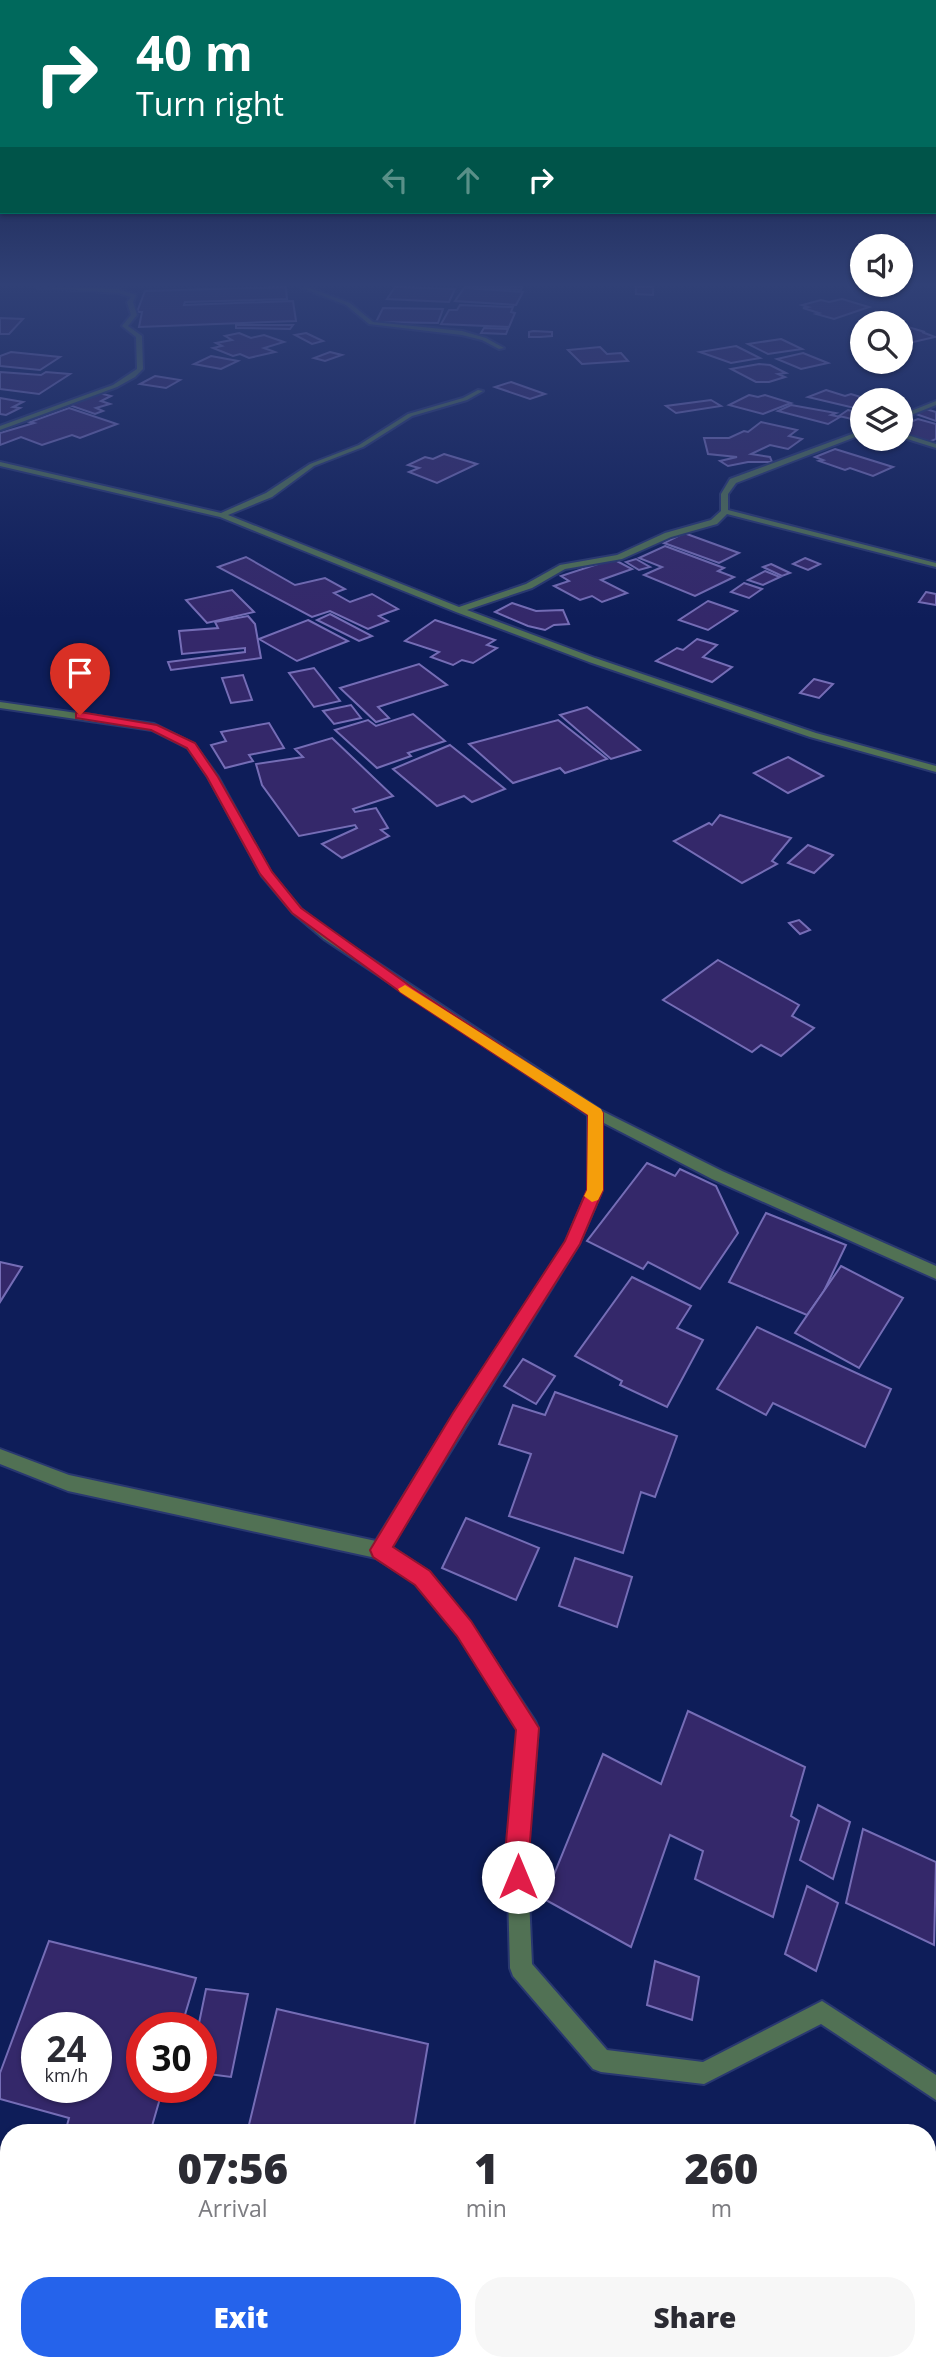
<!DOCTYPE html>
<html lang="en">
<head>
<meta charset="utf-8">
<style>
	body { margin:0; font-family:"Open Sans",sans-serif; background:#f7f7f7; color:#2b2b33; height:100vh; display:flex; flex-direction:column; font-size:26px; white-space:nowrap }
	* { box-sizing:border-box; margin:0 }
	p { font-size:23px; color:#7c7c81 }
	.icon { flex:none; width:38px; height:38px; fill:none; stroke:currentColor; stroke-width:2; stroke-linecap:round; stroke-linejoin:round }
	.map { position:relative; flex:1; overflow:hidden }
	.side { position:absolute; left:0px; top:2124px; width:936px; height:247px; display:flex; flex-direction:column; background:#fff; border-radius:28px 28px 0 0; box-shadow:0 2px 5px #0004 }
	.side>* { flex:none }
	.top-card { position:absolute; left:0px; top:0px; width:936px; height:214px; box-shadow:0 2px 5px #0004; background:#00695c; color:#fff; overflow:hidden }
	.fabs { position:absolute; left:850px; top:234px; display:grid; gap:14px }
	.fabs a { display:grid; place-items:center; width:63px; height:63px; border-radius:50%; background:#fff; box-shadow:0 2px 5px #0004; font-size:35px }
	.speed { position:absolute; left:21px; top:2012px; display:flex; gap:14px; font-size:35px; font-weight:700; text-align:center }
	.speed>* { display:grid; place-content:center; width:91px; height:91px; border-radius:50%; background:#fff; box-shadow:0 2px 5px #0004; line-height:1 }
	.speed small { font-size:18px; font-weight:400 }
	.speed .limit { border:10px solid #d22; background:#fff; color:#111 }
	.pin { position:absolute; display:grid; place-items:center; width:60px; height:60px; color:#fff; margin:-72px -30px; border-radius:50% 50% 50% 0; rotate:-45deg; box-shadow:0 0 7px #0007 }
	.pin .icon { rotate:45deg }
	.me { position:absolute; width:77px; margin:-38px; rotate:0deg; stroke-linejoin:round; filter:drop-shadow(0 0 5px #0008) }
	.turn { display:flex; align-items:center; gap:24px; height:147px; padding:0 21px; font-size:32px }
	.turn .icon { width:91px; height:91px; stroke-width:2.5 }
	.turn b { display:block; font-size:49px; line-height:60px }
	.lanes { display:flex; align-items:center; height:66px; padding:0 21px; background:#0003; justify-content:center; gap:35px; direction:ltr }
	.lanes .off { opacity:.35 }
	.eta { display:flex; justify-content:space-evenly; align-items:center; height:119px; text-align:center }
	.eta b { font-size:42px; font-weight:800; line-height:49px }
	.primary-button { display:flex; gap:14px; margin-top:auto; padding:14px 21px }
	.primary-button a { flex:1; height:80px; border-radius:28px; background:#2563eb; color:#fff; font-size:28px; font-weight:800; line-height:80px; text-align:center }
	.primary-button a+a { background:#f7f7f7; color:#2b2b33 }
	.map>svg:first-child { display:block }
	.building { fill:#34286a; stroke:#756db6; stroke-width:2; fill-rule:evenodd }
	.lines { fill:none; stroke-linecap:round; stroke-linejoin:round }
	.street-casing { stroke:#293870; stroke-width:4 }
	.street { fill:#517154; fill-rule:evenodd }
	.route { fill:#e11d48; stroke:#92132f; stroke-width:2 }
	.slow { fill:#f59e0b }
</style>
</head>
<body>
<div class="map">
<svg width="936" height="2370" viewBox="0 0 936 2370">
	<rect width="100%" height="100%" fill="#0e1d59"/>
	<g class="building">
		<polygon points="286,287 287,299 185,302 184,305 293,301 296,321 139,327 142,312 137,312 145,291"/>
		<polygon points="395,287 401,287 455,289 449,302 387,299"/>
		<polygon points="464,287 522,287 521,290"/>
		<polygon points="636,287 653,287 653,295 636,294"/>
		<polygon points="464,288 523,292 516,305 455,301"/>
		<polygon points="842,299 869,307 834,319 816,314 819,313 803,308 808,307 802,305 821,300 829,302"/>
		<polygon points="460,305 513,307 511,312 515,313 509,327 441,324 449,310 457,310"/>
		<polygon points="383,308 443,309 438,323 376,322"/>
		<polygon points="0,318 23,319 9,334 0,334"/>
		<polygon points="236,325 293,325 290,329 236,328"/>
		<polygon points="901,325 925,332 922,332 935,337 909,343 901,340"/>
		<polygon points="484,328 508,329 506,334 481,333"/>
		<polygon points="529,332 533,331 552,332 552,336 540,337 529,337"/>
		<polygon points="239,333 251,338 264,335 284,342 264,348 275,352 249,358 240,354 233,356 213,348 222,346 216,343 232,340 225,336"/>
		<polygon points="306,333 323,341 312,344 295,335"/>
		<polygon points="781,339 802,349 768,354 748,344"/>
		<polygon points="736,346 760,358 731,363 700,352"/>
		<polygon points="600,347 607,354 621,353 628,361 582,364 568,350"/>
		<polygon points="11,352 60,357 40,370 0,366 0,356"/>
		<polygon points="330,352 342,355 325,361 314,358"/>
		<polygon points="803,353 828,363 801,369 777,359"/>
		<polygon points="211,356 238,361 221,369 194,364"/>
		<polygon points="759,364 770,365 786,373 778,374 785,377 769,382 756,382 731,369"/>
		<polygon points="0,372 41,375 46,372 70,374 39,394 0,389"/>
		<polygon points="155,376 180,380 166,388 140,384"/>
		<polygon points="511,382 545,394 530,399 495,387"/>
		<polygon points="826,390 845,396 851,394 874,401 863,401 863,410 808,397"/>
		<polygon points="99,393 111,396 101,401 110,404 96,408 103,411 95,414 69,405"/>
		<polygon points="749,395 758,397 765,395 791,403 763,414 729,405"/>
		<polygon points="0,398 23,402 13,407 20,408 6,415 0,414"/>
		<polygon points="711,400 721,406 676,413 666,406"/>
		<polygon points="791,405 836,413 831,415 840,417 828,424 778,411"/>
		<polygon points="69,408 117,424 80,438 72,435 42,445 21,437 0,445 0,433 34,423 30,422"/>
		<polygon points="926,409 936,412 936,421 916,414"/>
		<polygon points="848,410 863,414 863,416 856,420 839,416"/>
		<polygon points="901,419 913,421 918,419 936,424 936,439 929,442 901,433"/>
		<polygon points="761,422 797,430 789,436 802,439 788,449 770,445 751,454 770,457 772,462 748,462 728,466 720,461 737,457 708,454 704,438 729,438 744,431 748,432"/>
		<polygon points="835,449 893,467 873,476 850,468 845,470 819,461 823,460 815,457"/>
		<polygon points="444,454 477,464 437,483 409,472 419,468 408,465 425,457 433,459"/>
		<polygon points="684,533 739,553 719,563 664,543"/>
		<polygon points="665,546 724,568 718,571 734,577 695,596 644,575 662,567 639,558"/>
		<polygon points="246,557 295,585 325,578 345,589 334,593 350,602 372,594 398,609 379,616 388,621 368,629 330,611 312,617 218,567"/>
		<polygon points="805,558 820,564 808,570 793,564"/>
		<polygon points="613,559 632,569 601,580 627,593 602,602 592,596 580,600 554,586 569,581 561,576"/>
		<polygon points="636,559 650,567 639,570 626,562"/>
		<polygon points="771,564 790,573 782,576 763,567"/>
		<polygon points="765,571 780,577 763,585 748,580"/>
		<polygon points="744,583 762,589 749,598 731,592"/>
		<polygon points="232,590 254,612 207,623 186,600"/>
		<polygon points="926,592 936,594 936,605 919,602"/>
		<polygon points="708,601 737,611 708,630 679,620"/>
		<polygon points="512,603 536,611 563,610 569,624 554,625 545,630 528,626 495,612"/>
		<polygon points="330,614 372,636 359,641 317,620"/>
		<polygon points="248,616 255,624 261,658 171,670 168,662 245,652 245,648 182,654 179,631 218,628 215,622"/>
		<polygon points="308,620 348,641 297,661 259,639"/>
		<polygon points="435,620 495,640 487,645 497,648 473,663 462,660 453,665 431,657 439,652 405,641"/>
		<polygon points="697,639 717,645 703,657 732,667 712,682 656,661 677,648 683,650"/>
		<polygon points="419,664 447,685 378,707 389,718 376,722 340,688"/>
		<polygon points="314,668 340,701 314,707 289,673"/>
		<polygon points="243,675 252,700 231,703 222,678"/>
		<polygon points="814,679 833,684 819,698 800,693"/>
		<polygon points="351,705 361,718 334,724 323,711"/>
		<polygon points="587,707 640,750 611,759 560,715"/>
		<polygon points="413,714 445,741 408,753 411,756 377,768 335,730 368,720 376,726"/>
		<polygon points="558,720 607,759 565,773 560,768 513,783 469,744"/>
		<polygon points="269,723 284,748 249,755 253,761 225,768 211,745 226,741 221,732"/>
		<polygon points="332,738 393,796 353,809 355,812 376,808 388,828 381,830 389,836 342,858 322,844 357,828 355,825 299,836 262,785 256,764 303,757 295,749"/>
		<polygon points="450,745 505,789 472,802 464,796 437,806 393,769"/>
		<polygon points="788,757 823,776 788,793 754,773"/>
		<polygon points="720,815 791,838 772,861 777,864 742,883 674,841 709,823 712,825"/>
		<polygon points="808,845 833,855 814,873 788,863"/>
		<polygon points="799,920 810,930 800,934 789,923"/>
		<polygon points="718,960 799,1005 792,1016 814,1028 781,1056 761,1045 752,1052 663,1000"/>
		<polygon points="647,1163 675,1176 680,1169 716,1186 738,1233 700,1289 648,1262 643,1269 587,1241"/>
		<polygon points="766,1213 846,1245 824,1291 807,1315 729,1282"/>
		<polygon points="0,1262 22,1267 0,1302"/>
		<polygon points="841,1266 903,1298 859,1368 795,1333"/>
		<polygon points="632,1277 691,1306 677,1328 703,1340 667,1407 620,1385 622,1381 575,1356"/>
		<polygon points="757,1327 891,1389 865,1447 773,1403 766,1415 717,1389"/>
		<polygon points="523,1359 555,1376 536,1404 504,1386"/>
		<polygon points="555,1392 677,1436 655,1497 641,1492 623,1553 509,1516 531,1454 499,1444 513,1405 545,1415"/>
		<polygon points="466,1518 539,1548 516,1600 442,1568"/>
		<polygon points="575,1558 632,1577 617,1627 559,1606"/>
		<polygon points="688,1711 805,1767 791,1816 799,1821 773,1917 695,1879 703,1851 670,1835 631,1947 544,1899 603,1754 661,1784"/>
		<polygon points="818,1805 850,1822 833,1879 800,1860"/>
		<polygon points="863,1829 936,1862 934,1945 846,1903"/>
		<polygon points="807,1886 838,1903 816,1971 785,1954"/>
		<path d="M 49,1941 L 196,1978 L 181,2028 L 142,2028 L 142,2088 L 163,2088 L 150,2133 L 65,2133 L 69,2118 L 0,2099 L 0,2073 ZM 37,2028 L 96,2028 L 96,2088 L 37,2088 Z"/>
		<polygon points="655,1961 699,1977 692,2020 647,2005"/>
		<polygon points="206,1989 248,1994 231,2077 201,2073 201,2028 198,2028"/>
		<polygon points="277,2009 428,2044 413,2133 247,2133"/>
		<polygon points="0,2174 9,2189 9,2279 0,2268"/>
		<polygon points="928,2239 936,2243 936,2350 928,2346"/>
		<polygon points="74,2362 146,2362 152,2370 80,2370"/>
		<polygon points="695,2362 910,2362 910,2370 694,2370"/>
	</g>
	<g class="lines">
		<g class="street-casing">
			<g id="street">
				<polygon points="34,287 119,289 136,295 133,302 137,315 128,326 142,336 143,369 135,377 117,387 0,430 0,426 113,385 137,369 136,337 122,326 131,315 127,302 131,297 118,293"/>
				<polygon points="300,287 307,287 350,303 373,322 462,331 486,338 504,348 499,349 482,340 462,335 369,324 346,305"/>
				<polygon points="478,390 483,391 467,400 412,416 363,447 314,466 272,497 228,515 459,607 526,584 560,565 617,555 665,533 711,520 721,511 721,494 730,479 863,430 863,434 736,483 728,494 728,510 936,563 936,567 727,514 717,524 671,537 622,559 565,569 532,588 467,610 595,658 816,733 936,766 936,772 810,737 589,662 456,612 220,517 0,466 0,462 221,513 266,493 310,464 359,445 408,414 463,398"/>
				<polygon points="936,401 936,405 901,419 901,415"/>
				<polygon points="901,433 936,444 936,448 901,437"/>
				<polygon points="0,702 154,724 194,744 218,777 271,873 301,909 332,933 600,1110 722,1171 936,1266 936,1279 712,1179 602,1122 602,1190 579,1244 391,1547 429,1572 470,1623 535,1721 538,1728 527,1854 532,1964 607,2050 703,2062 822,2001 936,2075 936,2100 821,2024 704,2084 601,2072 593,2069 513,1976 510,1968 507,1854 518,1730 458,1635 417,1584 376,1558 68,1491 0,1464 0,1449 69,1475 376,1541 454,1414 566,1242 588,1190 588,1115 324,939 293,913 262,876 208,777 188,748 152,730 0,708"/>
			</g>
		</g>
		<use href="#street" class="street"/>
	</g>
	<linearGradient id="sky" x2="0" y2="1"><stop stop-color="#081031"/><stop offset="0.46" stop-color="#304076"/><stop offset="1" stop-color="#304076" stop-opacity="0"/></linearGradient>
	<rect width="936" height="619" fill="url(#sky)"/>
	<polygon class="route" points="80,712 157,725 195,743 218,777 272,872 301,908 413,988 603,1113 603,1190 580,1244 466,1424 393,1547 430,1571 471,1621 539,1728 529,1854 530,1877 526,1885 518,1889 509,1885 506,1877 505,1854 516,1730 457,1636 415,1585 373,1557 370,1550 453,1413 565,1241 587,1190 588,1115 403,994 292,913 260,874 207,777 187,748 151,730 76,718 76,713"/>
	<polygon class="slow" points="405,985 601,1109 603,1113 603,1190 598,1200 592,1202 584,1196 587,1190 588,1115 400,992 398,989"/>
</svg>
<div class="fabs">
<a><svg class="icon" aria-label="sound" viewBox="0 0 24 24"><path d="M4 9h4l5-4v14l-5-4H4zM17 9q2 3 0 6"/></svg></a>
<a><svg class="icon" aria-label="search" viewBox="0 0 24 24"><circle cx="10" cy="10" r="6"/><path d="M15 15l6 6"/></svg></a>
<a><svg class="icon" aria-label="layers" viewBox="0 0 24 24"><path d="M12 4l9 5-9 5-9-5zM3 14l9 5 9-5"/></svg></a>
</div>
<div class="speed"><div>24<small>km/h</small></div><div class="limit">30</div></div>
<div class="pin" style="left:80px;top:715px;background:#d93025"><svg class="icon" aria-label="arrive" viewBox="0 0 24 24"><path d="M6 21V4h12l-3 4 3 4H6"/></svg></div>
<svg class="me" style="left:518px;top:1877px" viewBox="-20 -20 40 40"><circle r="19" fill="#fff"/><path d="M0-13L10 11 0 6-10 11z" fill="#e11d48"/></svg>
<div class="top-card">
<div class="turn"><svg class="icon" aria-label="right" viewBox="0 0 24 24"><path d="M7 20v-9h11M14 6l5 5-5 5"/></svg><div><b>40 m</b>Turn right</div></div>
<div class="lanes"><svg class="icon off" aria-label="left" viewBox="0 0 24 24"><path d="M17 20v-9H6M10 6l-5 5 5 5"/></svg><svg class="icon off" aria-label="ahead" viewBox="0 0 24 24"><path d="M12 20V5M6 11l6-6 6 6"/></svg><svg class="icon" aria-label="right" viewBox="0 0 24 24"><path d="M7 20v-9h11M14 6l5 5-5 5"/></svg></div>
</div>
<section class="side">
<div class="eta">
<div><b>07:56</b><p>Arrival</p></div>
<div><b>1</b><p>min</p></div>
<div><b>260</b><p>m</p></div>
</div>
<div class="primary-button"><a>Exit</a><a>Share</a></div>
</section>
</div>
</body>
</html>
